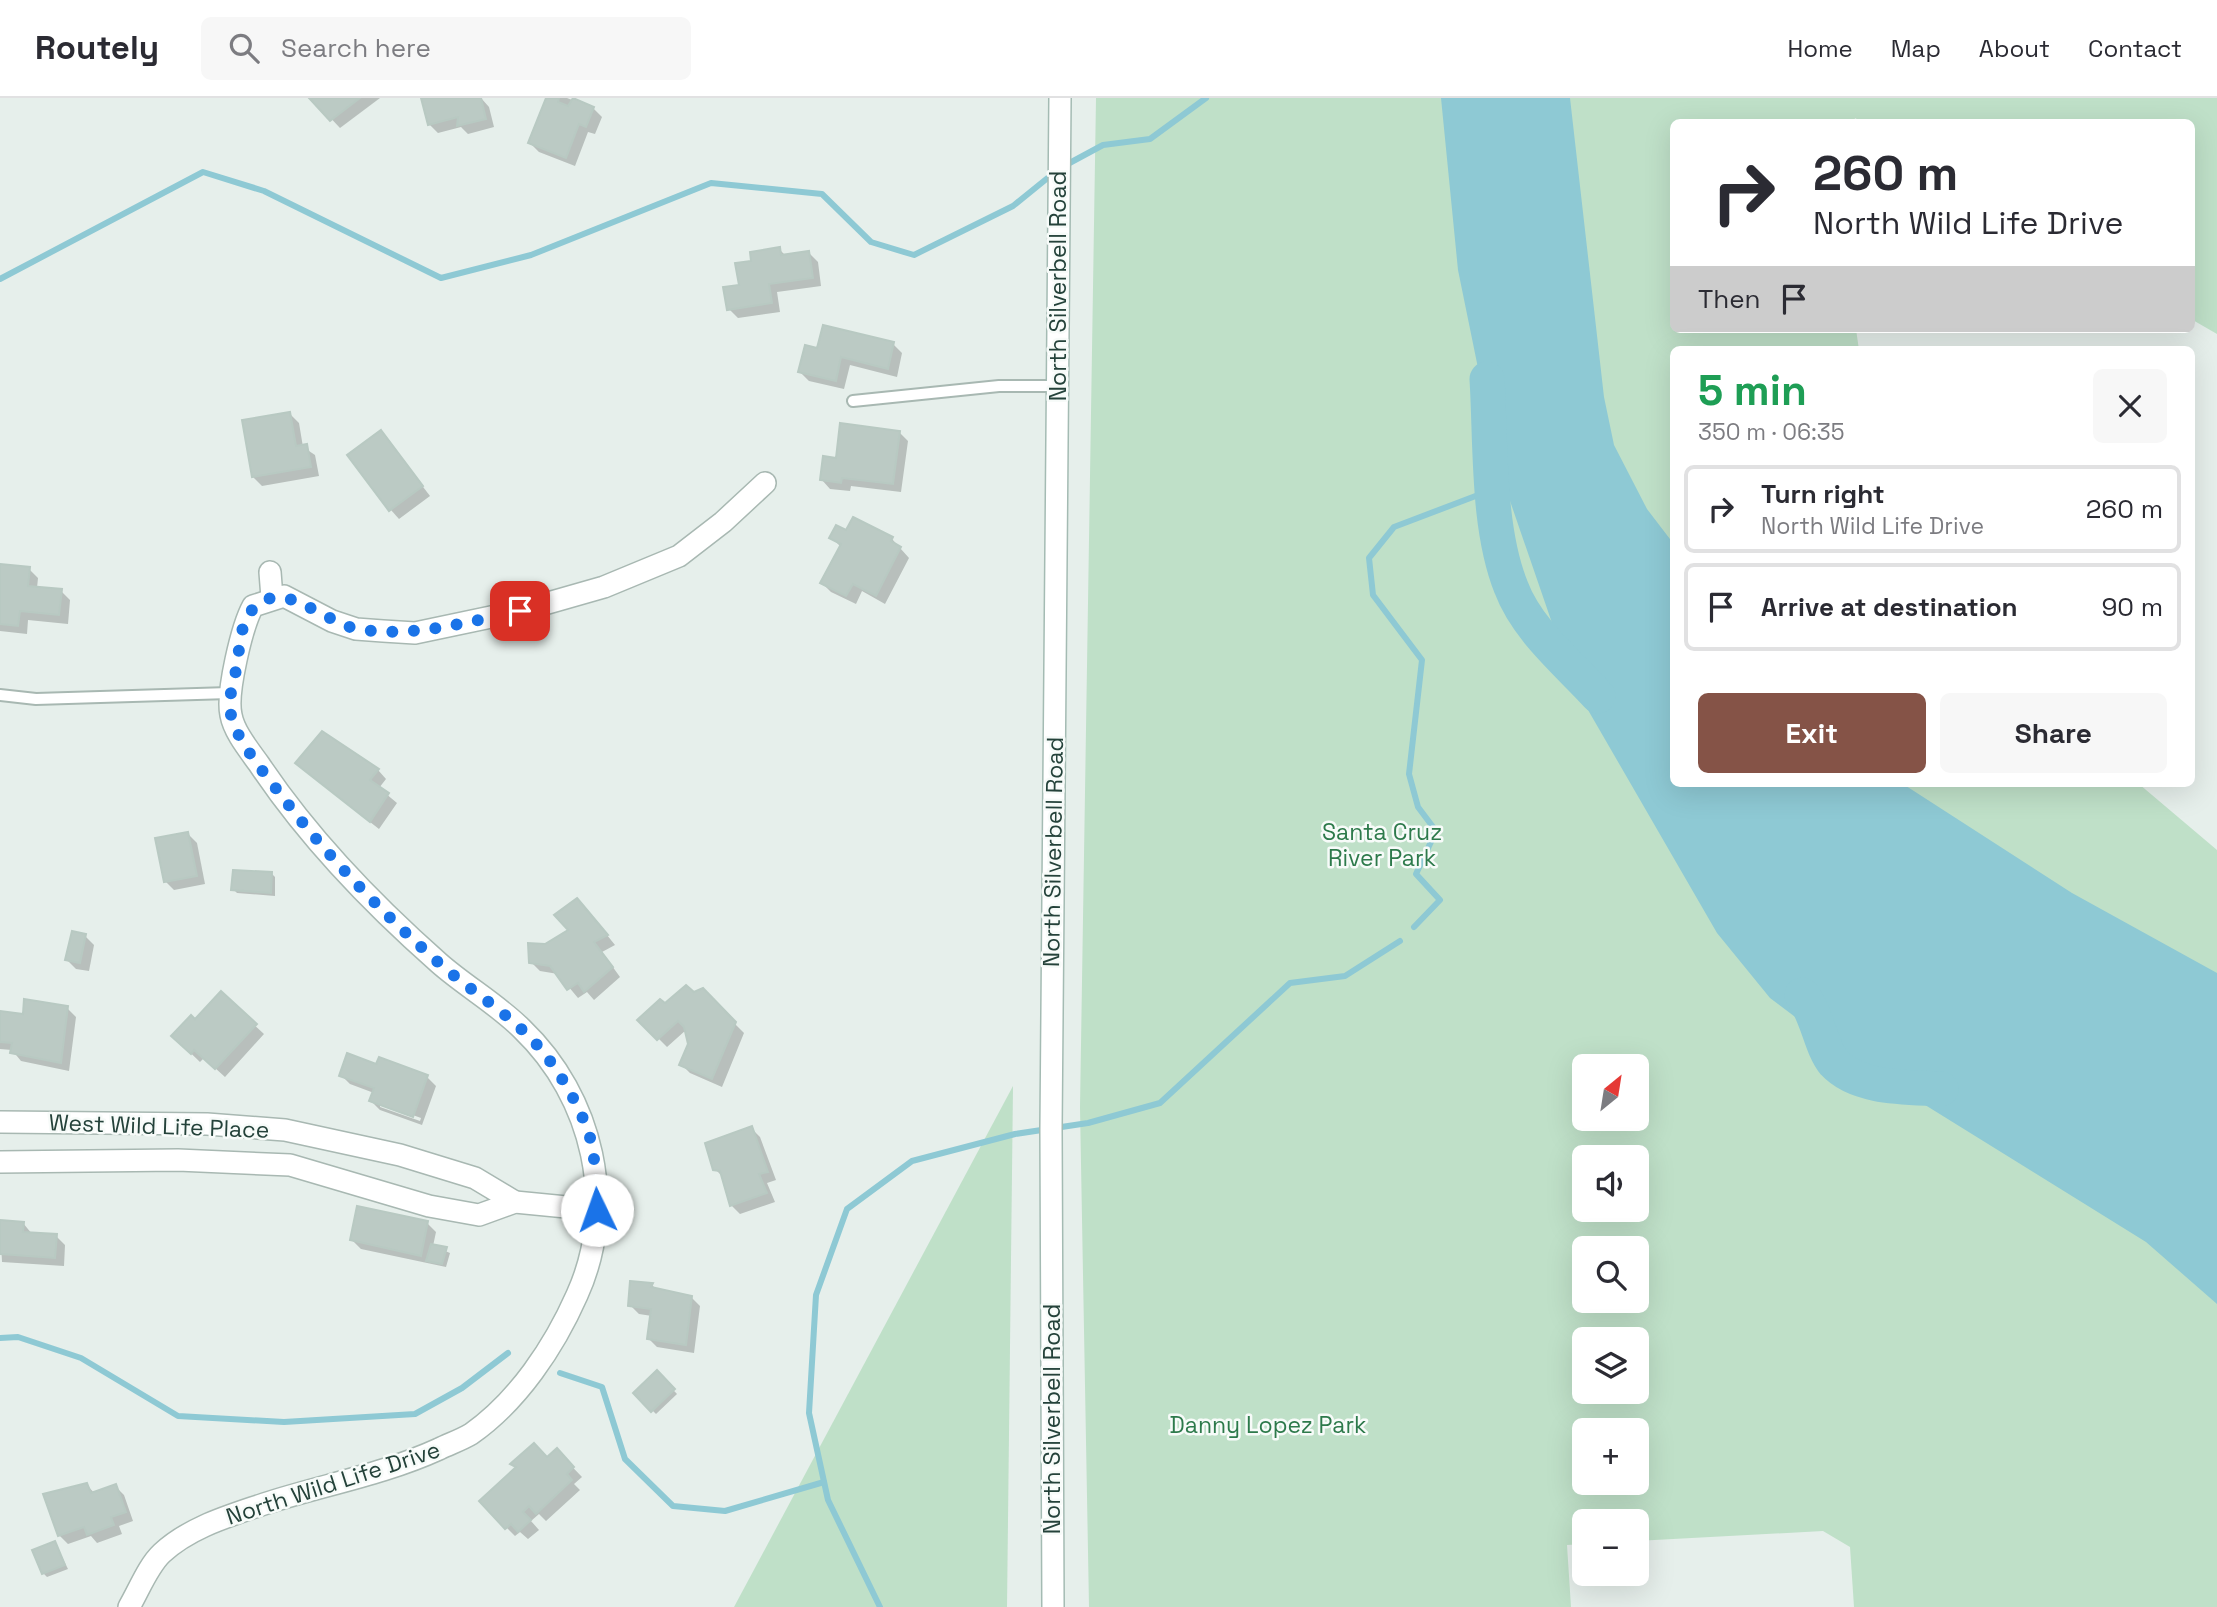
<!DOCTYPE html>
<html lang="en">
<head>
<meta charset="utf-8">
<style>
	body { margin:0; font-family:"Space Grotesk",sans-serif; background:#f7f7f7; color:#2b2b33; height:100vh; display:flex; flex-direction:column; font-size:26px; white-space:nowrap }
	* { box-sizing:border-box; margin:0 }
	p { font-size:23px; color:#7c7c81 }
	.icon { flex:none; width:38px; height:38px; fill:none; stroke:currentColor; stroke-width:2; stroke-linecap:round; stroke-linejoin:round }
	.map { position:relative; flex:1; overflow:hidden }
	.sheet { position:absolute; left:1670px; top:248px; width:525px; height:441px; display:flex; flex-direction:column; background:#fff; border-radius:10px; box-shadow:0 7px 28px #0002 }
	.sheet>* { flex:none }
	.banner { position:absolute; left:1670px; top:21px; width:525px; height:214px; border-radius:10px; box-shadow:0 7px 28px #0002; background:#fff; color:#2b2b33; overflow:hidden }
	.needle { width:46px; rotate:30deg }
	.fabs { position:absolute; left:1572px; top:956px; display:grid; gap:14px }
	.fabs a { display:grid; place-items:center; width:77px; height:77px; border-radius:10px; background:#fff; box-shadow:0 7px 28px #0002; font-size:35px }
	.pin { position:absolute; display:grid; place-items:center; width:60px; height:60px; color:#fff; margin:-30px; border-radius:14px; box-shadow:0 4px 10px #0006 }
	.me { position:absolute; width:77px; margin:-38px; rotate:357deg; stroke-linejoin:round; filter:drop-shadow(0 0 5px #0008) }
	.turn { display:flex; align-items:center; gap:24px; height:147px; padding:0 28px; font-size:32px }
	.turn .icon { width:91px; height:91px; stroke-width:2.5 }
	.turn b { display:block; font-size:49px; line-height:60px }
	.then { display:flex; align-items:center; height:66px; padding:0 28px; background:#0003; gap:14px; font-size:26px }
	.round { display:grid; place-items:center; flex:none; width:74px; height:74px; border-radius:10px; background:#f7f7f7 }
	.head { display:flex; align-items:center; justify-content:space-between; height:119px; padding:0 28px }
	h1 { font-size:42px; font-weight:800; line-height:52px; color:#1e9e55 }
	.button { display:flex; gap:14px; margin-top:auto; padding:14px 28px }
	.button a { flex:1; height:80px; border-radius:10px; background:#855347; color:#fff; font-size:28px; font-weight:800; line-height:80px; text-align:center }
	.button a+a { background:#f7f7f7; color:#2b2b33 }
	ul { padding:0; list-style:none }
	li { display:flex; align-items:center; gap:21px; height:88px; margin:0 14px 10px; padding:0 14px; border:4px solid #e1e1e2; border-radius:10px }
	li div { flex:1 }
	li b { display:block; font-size:26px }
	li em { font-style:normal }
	header { display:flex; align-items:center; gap:42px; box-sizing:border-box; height:98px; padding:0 35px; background:#fff; border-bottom:2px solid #e1e1e2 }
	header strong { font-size:33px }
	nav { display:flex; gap:38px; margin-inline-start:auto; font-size:24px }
	.search { width:490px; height:63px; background:#f7f7f7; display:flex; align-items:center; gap:18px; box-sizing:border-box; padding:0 24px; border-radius:10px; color:#7c7c81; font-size:26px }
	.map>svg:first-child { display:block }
	.green { fill:#bfe0c8; fill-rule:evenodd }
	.water { fill:#8ec9d4 }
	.shadow { fill:#0003; fill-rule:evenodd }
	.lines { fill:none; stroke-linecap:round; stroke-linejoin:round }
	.stream { stroke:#8ec9d4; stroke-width:6 }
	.river { stroke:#8ec9d4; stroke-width:35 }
	.building { fill:#bbcac4; stroke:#b8c9c2; stroke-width:2 }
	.service-casing { stroke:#a8b8b2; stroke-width:14 }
	.minor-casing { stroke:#a8b8b2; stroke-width:24 }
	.secondary-casing { stroke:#a4bbb3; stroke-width:24 }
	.service { stroke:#fff; stroke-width:10 }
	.minor { stroke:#fff; stroke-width:21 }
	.secondary { stroke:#fff; stroke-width:21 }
	.route { stroke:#1a73e8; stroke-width:12; stroke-dasharray:0 21.6 }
	.labels { text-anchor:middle; stroke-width:5; stroke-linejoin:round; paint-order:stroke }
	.street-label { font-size:23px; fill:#24423a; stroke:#f7fbf9 }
	.park-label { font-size:23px; fill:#2d7a4b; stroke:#f7fbf9 }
</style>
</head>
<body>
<header>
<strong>Routely</strong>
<div class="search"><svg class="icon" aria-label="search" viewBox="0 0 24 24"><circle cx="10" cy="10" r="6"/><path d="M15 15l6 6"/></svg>Search here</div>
<nav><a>Home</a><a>Map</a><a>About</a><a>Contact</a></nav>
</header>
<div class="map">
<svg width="2217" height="1509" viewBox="0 0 2217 1509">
	<rect width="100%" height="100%" fill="#e6efeb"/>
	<g class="green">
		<path d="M 1096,0 L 2217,0 L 2217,236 L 2191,221 L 2191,24 L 1862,24 L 1855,20 L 1854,24 L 1673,24 L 1673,231 L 1856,231 L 1859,252 L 1673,252 L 1673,686 L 2139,686 L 2217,752 L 2217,1509 L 1854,1509 L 1850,1449 L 1823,1433 L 1636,1443 L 1636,1423 L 1584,1423 L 1584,1446 L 1567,1447 L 1571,1509 L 1089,1509 L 1080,1010 ZM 1584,968 L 1636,968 L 1636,1020 L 1584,1020 ZM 1584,1059 L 1636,1059 L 1636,1111 L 1584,1111 ZM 1584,1150 L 1636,1150 L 1636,1202 L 1584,1202 ZM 1584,1241 L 1636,1241 L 1636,1293 L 1584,1293 ZM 1584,1332 L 1636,1332 L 1636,1384 L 1584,1384 Z"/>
		<polygon points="1013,988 1007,1509 734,1509"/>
	</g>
	<polygon class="water" points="1441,0 1570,0 1604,299 1614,347 1647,411 1673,445 1673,686 1903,686 2072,795 2217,875 2217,1206 2146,1144 1851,961 1770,900 1717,835 1573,586 1498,368 1458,172"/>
	<g class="shadow">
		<polygon points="312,0 380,0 340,30"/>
		<polygon points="423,0 481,0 489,9 494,29 468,36 461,29 438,35 429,26"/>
		<polygon points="547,0 567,0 593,10 602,19 595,36 588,34 575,68 539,54 530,45"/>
		<polygon points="779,151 786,158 809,155 818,164 821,188 777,194 780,214 738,220 729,211 741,188"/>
		<polygon points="893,246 902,255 897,279 850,267 844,291 809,283 800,274 819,252"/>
		<polygon points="290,316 299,325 303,349 315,357 319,378 262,388 253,379"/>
		<polygon points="381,334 430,398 399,421 391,412"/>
		<polygon points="899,334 908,343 901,394 851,388 850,393 830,391 822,382 837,362"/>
		<polygon points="847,434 892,441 909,460 885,506 862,493 856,506 831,494 822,485 841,449 831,439"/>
		<polygon points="0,468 29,471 38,480 37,490 61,493 70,502 68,526 28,522 27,536 0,533"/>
		<polygon points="378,672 386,681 379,690 397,705 379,731 306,674"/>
		<polygon points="188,736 197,745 205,786 174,792 165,783"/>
		<polygon points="271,775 275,779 275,798 237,795 233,791"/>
		<polygon points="586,811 615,847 602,854 620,879 594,902 587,894 578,900 558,876 540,873 531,864 545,848 571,832"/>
		<polygon points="85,838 94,847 89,873 76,871 67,862"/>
		<polygon points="702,893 744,935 722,989 690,975 681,966 690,946 686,932 667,949 640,922 665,907"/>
		<polygon points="221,896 264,936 225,979 204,960 200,964 173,938 195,924"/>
		<polygon points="67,910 76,919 69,973 21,963 12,952 0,951 0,914 25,918"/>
		<path d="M 377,968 L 427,979 L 436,988 L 422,1027 L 380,1012 L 371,1003 L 374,995 L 350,986 L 341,977 ZM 380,1005 L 421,1020 L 420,1023 L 380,1009 Z"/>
		<polygon points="751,1030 760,1039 776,1082 767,1085 775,1104 740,1116 731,1107 724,1080 715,1071"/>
		<polygon points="0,1124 23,1125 32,1136 56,1138 65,1147 64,1168 2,1164"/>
		<polygon points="427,1125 436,1134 433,1148 450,1155 446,1169 361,1151 352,1142"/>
		<polygon points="631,1185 652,1187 658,1193 691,1199 700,1208 694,1255 657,1249 648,1240 652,1218 639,1216 630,1207"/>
		<polygon points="657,1275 677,1296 656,1316 635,1295"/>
		<polygon points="557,1353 582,1379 574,1386 580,1392 546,1423 539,1416 531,1423 539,1432 528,1441 520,1434 515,1438 506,1429 547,1361"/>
		<polygon points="87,1387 95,1396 115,1388 124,1397 133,1423 119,1428 122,1436 97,1445 91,1438 68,1446 59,1437 45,1397"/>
		<polygon points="55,1445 68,1471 47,1479 43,1475"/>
	</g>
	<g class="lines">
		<g class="stream">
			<polyline points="1064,68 1103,47 1150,41 1206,0"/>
			<polyline points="0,181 203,74 264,93 441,180 531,157 711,85 822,96 871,144 914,157 1013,108 1055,74"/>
			<polyline points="1414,829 1440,802 1416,776 1436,733 1418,709 1409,676 1422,562 1373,497 1369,460 1394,429 1494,391"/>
			<polyline points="0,1240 18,1239 81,1260 178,1318 284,1324 415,1316 462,1290 508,1255"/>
			<polyline points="560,1275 602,1289 625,1361 673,1408 725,1413 824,1384"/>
			<polyline points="880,1509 828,1402 809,1315 816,1197 847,1111 912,1063 1015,1036 1088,1025 1160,1005 1290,885 1345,878 1400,843"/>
		</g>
		<g class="river">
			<path d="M 1487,281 C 1491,346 1487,429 1511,489 C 1527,532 1568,565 1598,598"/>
			<path d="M 1802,897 C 1817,915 1821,950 1834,965 C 1858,991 1908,989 1941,991"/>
		</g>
	</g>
	<g class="building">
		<polygon points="309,0 360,0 330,23"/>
		<polygon points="421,0 481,0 486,21 457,28 458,19 428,27"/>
		<polygon points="546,0 559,0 558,4 568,8 573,0 594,9 586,29 579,26 566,60 528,45"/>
		<polygon points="780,149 781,157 809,153 813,180 769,186 772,205 727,212 723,189 739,187 735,165 751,163 750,154"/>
		<polygon points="823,227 894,244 888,271 841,259 836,283 798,274 805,247 817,250"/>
		<polygon points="290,314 296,348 307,346 311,369 252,379 242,322"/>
		<polygon points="840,325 900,333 893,386 842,380 841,385 820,382 823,358 836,360"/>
		<polygon points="381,332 423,388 389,413 347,357"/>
		<polygon points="853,419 893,439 891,443 901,449 876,498 853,486 846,498 820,485 841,446 829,440 836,427 846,432"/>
		<polygon points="0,466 30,469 28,488 62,491 59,517 20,513 18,528 0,526"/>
		<polygon points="322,633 379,671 370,682 389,695 370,724 295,665"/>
		<polygon points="188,734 197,778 164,784 155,740"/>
		<polygon points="233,772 272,774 271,795 231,792"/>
		<polygon points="577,800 608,837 594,844 613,869 584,894 578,885 567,892 550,868 529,865 528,845 545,846 568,832 554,817"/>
		<polygon points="72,833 86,836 80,865 65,862"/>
		<polygon points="686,887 694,894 703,890 736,924 712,981 679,967 688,946 684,929 678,923 657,942 637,922 660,901 665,905"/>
		<polygon points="221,893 257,926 215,971 194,952 191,956 171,938 191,917 195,921"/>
		<polygon points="24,901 68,908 61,965 10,955 12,945 0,944 0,913 23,916"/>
		<polygon points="347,955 376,966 379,959 428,977 413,1019 369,1003 374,990 339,978"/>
		<polygon points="752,1028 768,1074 759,1076 767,1095 730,1108 720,1073 713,1072 705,1045"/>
		<polygon points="357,1108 428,1123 421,1158 350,1142"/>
		<polygon points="0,1122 24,1124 23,1134 57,1136 55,1160 0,1156"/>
		<polygon points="431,1146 447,1149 442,1166 426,1163"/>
		<polygon points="630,1183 653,1185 651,1189 692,1198 686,1247 647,1241 651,1211 628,1208"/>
		<polygon points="657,1272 675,1291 651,1314 633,1295"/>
		<polygon points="534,1345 547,1359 557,1350 574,1369 567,1376 572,1382 536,1416 529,1408 523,1414 531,1422 518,1434 511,1426 505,1431 479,1403 516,1369 510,1366"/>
		<polygon points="87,1385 91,1395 116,1386 126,1414 111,1419 114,1427 87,1437 84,1429 58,1438 43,1396"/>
		<polygon points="55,1443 65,1467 42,1476 32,1452"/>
	</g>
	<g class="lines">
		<g class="service-casing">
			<g id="service">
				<polyline points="853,303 999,288 1057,288"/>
				<polyline points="0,597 36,601 229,595"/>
			</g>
		</g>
		<g class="minor-casing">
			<g id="minor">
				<polyline points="270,474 272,500"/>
				<polyline points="0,1024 207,1026 285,1032 400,1057 475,1080 515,1104"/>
				<polyline points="0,1064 178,1062 290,1067 429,1108 479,1117 515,1104 597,1112"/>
				<path d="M 129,1509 C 139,1492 148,1468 162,1455 C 190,1429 229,1418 264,1406 C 322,1387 382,1377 439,1351 C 449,1346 461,1342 471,1336 C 518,1303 554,1249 577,1197 C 618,1107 593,999 522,931 C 497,906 465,888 439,865 C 371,805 309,741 259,666 C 249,652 234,634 231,617 C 226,595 242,528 253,508 L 284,498 L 332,523 L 356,531 L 383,533 L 415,535 L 520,513 L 604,489 L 679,458 L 723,424 L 765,385"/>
			</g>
		</g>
		<g class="secondary-casing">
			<polyline id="secondary" points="1053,1509 1051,1031 1060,0"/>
		</g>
		<use href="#service" class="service"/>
		<use href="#minor" class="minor"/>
		<use href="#secondary" class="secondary"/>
	</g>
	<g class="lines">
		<path class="route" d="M 520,513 C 466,524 414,540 358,531 C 332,527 294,493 271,500 C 243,509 241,534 238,560 C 236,580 227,596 231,617 C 235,639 263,674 278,693 C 326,757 380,813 440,866 C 476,897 518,921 547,959 C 564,981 590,1026 593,1054 C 596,1073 596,1092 597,1112"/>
	</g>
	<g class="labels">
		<g class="street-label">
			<text transform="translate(1058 188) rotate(-90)" y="8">North Silverbell Road</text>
			<text transform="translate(1053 754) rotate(-89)" y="8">North Silverbell Road</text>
			<text transform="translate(159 1028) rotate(2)" y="8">West Wild Life Place</text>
			<text transform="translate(1052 1321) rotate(-90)" y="8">North Silverbell Road</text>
			<text transform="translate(333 1385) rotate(-18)" y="8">North Wild Life Drive</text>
		</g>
		<g class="park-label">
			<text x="1382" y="742">Santa Cruz<tspan x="1382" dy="26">River Park</tspan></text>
			<text x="1268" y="1335">Danny Lopez Park</text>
		</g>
	</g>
</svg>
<div class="fabs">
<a><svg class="needle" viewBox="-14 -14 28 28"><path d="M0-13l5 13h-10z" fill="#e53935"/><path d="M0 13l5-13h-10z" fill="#7c7c81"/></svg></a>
<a><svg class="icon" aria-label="sound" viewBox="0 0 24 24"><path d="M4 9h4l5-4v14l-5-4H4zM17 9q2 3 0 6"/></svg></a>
<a><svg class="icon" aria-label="search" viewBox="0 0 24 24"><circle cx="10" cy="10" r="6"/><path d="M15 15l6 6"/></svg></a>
<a><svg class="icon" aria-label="layers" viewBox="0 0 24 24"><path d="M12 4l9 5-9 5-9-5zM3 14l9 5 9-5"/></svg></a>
<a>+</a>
<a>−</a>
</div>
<div class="pin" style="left:520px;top:513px;background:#d93025"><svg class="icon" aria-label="arrive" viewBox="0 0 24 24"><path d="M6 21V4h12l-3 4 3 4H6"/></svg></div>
<svg class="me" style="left:597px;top:1112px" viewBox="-20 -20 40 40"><circle r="19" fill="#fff"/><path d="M0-13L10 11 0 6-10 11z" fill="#1a73e8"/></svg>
<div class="banner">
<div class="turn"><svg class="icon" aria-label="right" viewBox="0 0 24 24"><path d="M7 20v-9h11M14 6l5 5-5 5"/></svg><div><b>260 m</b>North Wild Life Drive</div></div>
<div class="then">Then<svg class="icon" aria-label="arrive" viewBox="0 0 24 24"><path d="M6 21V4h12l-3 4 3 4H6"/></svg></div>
</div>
<section class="sheet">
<div class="head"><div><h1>5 min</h1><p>350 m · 06:35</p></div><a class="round"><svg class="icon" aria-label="close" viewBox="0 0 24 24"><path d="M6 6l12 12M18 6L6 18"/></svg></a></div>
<ul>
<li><svg class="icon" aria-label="right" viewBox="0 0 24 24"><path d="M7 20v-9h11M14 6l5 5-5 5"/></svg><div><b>Turn right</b><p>North Wild Life Drive</p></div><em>260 m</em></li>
<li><svg class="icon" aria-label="arrive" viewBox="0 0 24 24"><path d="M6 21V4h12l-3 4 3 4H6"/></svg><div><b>Arrive at destination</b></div><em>90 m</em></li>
</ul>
<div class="button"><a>Exit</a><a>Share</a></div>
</section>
</div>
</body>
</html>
